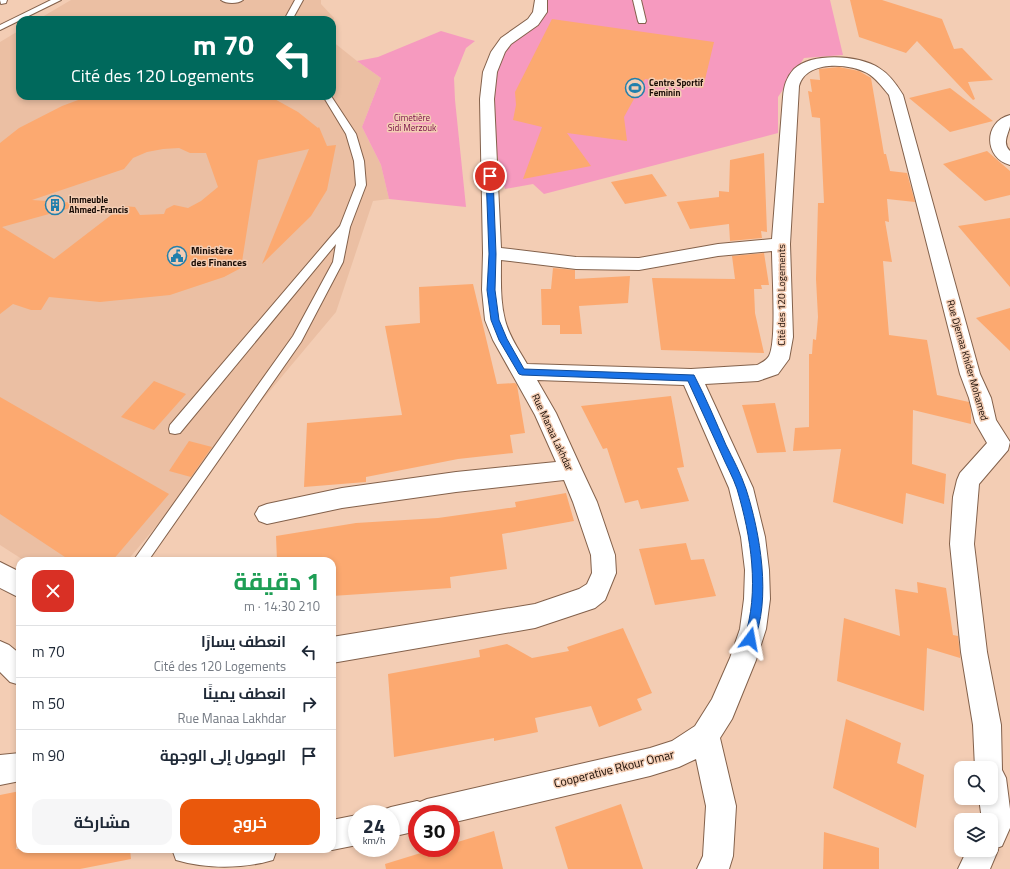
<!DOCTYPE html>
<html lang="ar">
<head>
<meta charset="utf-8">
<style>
	body { margin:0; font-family:"Titillium Web",Cairo,sans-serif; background:#f6f6f7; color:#1f2937; direction:rtl; height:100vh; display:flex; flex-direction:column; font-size:15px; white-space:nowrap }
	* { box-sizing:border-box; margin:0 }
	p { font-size:13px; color:#747a83 }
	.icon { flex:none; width:22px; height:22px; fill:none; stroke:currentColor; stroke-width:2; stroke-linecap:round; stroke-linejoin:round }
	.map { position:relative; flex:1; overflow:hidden; direction:ltr }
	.details { position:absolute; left:16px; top:557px; width:320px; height:296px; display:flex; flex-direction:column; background:#fff; border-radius:12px; box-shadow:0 2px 6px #0003; direction:rtl }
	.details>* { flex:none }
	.guide { position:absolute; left:16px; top:16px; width:320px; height:84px; border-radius:12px; box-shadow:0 2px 6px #0003; direction:rtl; background:#00695c; color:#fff; overflow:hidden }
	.controls { position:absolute; left:954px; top:761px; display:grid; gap:8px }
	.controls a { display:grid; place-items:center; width:44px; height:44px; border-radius:8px; background:#fff; box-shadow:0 2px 6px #0003; font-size:20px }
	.speed { position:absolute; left:348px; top:805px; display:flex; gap:8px; font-size:20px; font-weight:700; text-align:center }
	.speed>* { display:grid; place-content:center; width:52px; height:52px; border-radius:50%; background:#fff; box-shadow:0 2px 6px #0003; line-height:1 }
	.speed small { font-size:10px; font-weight:400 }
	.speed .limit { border:6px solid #d22; background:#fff; color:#111 }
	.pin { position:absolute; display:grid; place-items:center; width:34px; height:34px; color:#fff; margin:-17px; border:2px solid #fff; border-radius:50%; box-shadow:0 1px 4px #0007 }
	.me { position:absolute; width:44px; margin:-22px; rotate:13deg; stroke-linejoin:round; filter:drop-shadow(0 0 3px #0008) }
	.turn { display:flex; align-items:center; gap:14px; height:84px; padding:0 16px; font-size:18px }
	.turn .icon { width:52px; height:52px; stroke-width:2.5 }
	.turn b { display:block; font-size:28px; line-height:34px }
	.round { display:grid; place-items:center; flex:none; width:42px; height:42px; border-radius:12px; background:#f6f6f7 }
	.overview { display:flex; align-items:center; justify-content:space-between; height:68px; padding:0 16px }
	h1 { font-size:24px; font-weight:700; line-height:30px; color:#1e9e55 }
	.primary-button { display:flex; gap:8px; margin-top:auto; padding:8px 16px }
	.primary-button a { flex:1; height:46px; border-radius:12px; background:#ea580c; color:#fff; font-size:16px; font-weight:700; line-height:46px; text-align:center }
	.primary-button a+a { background:#f6f6f7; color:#1f2937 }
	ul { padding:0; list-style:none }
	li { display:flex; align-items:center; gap:12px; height:52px; padding:0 16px; border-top:1px solid #e0e1e3 }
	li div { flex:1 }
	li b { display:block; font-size:15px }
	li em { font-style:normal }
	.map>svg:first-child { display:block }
	.built { fill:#ebbfa3 }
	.green { fill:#f69abf }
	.building { fill:#fca970; fill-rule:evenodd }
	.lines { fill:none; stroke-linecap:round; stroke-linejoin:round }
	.lane-casing { stroke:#83614b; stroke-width:2 }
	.street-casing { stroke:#83614b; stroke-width:2 }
	.secondary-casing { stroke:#83614b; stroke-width:2 }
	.lane { fill:#fff; fill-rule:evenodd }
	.street { fill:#fff; fill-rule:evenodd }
	.secondary { fill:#fff; fill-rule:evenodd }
	.route { fill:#1a73e8; stroke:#114b97 }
	.labels { text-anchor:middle; stroke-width:3; stroke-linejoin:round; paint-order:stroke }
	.far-poi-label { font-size:9px; font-weight:bold; fill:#1a0d06; stroke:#f3cdb4; text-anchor:start }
	.far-park-label { font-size:9px; fill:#780d47; stroke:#f3cdb4 }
	.poi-label { font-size:10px; font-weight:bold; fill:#1a0d06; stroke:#f3cdb4; text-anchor:start }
	.street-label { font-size:10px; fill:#1a0d06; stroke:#f3cdb4 }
	.near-street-label { font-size:12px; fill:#1a0d06; stroke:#f3cdb4 }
</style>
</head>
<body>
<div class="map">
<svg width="1010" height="869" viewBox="0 0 1010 869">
	<rect width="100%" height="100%" fill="#f3cdb4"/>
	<g class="built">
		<polygon points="71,0 321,0 321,4 334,18 332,35 332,20 37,20"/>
		<polygon points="20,30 20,96 332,96 332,41 357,61 381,78 362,127 381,165 389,199 373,201 336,312 127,561 25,561 0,545 0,42"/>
	</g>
	<g class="green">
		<polygon points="542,0 830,0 843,55 804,58 778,97 778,133 544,194 533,184 505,189 485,102 494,54 534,19"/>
		<polygon points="441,31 475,41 466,48 454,78 455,100 466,207 389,199 381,165 362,127 381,78 357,61 378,57"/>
	</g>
	<g class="building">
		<polygon points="850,0 882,0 942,19 954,49 962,48 993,80 968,82 975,99 973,100 917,41 906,53 859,37"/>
		<polygon points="552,19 714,42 703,88 645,79 624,117 627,141 567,133 591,166 523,179 542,127 513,120 516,105 515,92"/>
		<polygon points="839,67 859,71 871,78 884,154 886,154 890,171 907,173 915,202 887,199 889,222 885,221 892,262 883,261 889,335 927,340 937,395 969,402 971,411 971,424 913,410 912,464 946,474 944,504 906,493 903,524 833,502 841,449 793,451 795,428 809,427 809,354 812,354 813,339 816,340 818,317 816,279 818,203 824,203 820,118 812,117 808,91 812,92 810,79 820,80 819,69"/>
		<polygon points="950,88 993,121 950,132 909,98"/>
		<path d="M 89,96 L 266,96 L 271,97 L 298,112 L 318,128 L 319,127 L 327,146 L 336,145 L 327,190 L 311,216 L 262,264 L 309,149 L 258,160 L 241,268 L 224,277 L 170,295 L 100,302 L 49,297 L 41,310 L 31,310 L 13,304 L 0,314 L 0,143 L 19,128 L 62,106 ZM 179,148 L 190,153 L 206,153 L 218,187 L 201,201 L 188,208 L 174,205 L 166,209 L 164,214 L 140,215 L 135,207 L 123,206 L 54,259 L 2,227 L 78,206 L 77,203 L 32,200 L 124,169 L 133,158 L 147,152 L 163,149 Z"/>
		<polygon points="987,151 1010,171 1010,195 985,201 943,164"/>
		<polygon points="764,153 767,232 761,231 762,238 730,241 729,224 690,229 677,202 719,197 719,191 729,192 730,160"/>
		<polygon points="652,174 667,196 625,204 611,182"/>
		<polygon points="1010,218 1010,287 958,226"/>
		<polygon points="764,253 769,285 761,285 762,289 754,289 755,313 764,353 661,350 652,278 735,279 732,256"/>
		<polygon points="553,268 575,270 575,279 630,276 628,303 579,306 582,334 560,334 560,325 542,325 541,289 551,289"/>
		<polygon points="473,284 497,384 515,383 517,385 525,433 510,435 513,453 458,459 366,477 366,482 304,487 307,423 402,415 385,326 420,323 419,287"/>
		<polygon points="1010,308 1010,351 976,318"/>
		<polygon points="154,381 186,394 154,430 121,417"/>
		<polygon points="671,396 684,467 677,468 689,501 641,509 638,500 625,503 607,448 603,449 581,406"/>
		<polygon points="0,397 169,494 112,561 71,561 0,514"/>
		<polygon points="775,403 786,452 757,453 742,405"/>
		<polygon points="189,441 212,447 191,477 169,471"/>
		<polygon points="566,493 574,521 502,534 507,569 450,577 451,588 332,596 332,561 277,561 276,536 356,523 438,518 516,507 515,502"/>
		<polygon points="686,543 691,560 704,559 716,596 655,605 639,549"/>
		<polygon points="917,582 946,588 953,635 958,636 960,653 960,658 927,648 924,711 837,681 844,618 900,636 895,589 918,593"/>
		<polygon points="623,628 652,693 637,699 642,710 599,727 591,706 535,718 538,732 494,741 494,738 394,757 388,674 480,657 479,650 507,644 532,658 569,651 567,647"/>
		<polygon points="846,719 901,743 897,763 924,775 916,828 833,788"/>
		<polygon points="20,791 20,825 16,849 130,849 131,859 80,869 0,869 0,795"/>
		<polygon points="621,804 643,869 568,869 555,827"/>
		<polygon points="494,831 503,869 386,869 385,864 437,848 451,848 451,844"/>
		<polygon points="824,832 879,848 879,869 823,869"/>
	</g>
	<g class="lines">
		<g class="lane-casing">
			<g id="lane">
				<polygon points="51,0 61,0 0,30 0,25"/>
				<path d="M 221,0 L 243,0 C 238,4 226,4 221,0 Z"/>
				<polygon points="295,0 303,0 292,20 284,20"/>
				<polygon points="633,0 641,0 646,21 645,23 639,23 638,21"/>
				<polygon points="323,96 331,96 356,134 364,161 366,185 350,227 343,262 301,342 148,561 133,561 293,336 333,262 336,244 180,433 175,434 170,433 169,429 170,425 340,226 356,185 354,161 346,134"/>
			</g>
		</g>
		<g class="street-casing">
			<g id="street">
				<path d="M 535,0 L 547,0 L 547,12 L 538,25 L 511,44 L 505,52 L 497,72 L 494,99 L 501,248 L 576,257 L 639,258 L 718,244 L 772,239 L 783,97 C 784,86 786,78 794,69 C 812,52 859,55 879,68 C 889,74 897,85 903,95 L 980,374 L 991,398 L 996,420 L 1010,442 L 1008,450 L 979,484 L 974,544 L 987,652 L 1001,725 L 1002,770 L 1006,778 L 1010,809 L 1010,828 L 1002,846 L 997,848 L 998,850 L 990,869 L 958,869 L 967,850 L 991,850 L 991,820 L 982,820 L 979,798 L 991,798 L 991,768 L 975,768 L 973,725 L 961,652 L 950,544 L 953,497 L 957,480 L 960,473 L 987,443 L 975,422 L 969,398 L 960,374 L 889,95 C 883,88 876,78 867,73 C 849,63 806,60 799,86 L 790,244 L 793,337 L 789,359 L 778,374 L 758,381 L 705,384 L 753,488 L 765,537 L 769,570 L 770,599 L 766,629 L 756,660 L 732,719 L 720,738 L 736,806 L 733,856 L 729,869 L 697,869 L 703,856 L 706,806 L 696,759 L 679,767 L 650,776 L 451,823 L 451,814 L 417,814 L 417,831 L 391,837 L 391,814 L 379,814 L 380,811 L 391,807 L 417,801 L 420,802 L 427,799 L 650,748 L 672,741 L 695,726 L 712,699 L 730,658 L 740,629 L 744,599 L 745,570 L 741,537 L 729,488 L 684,385 L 537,380 L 556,413 L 582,470 L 597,502 L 615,555 L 616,573 L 605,600 L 595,608 L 535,628 L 332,663 L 332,637 L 535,604 L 579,589 L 587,584 L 592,573 L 591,555 L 573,502 L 564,480 L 456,492 L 342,508 L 267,524 L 259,521 L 255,514 L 259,507 L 267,504 L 342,488 L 456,472 L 556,462 L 535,415 L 493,340 L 485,320 L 482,290 L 483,253 L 480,99 L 483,72 L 491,52 L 501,38 L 528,19 L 533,12 ZM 772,251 C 772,271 777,342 769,356 C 766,361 761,363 757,365 L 691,369 L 527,364 C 519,350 509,336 505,320 C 500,300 501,280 501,260 L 576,269 L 639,270 L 718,256 Z"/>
				<path d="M 1010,115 C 1010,118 1010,123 1010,126 C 1008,135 1002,143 1010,151 L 1010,165 C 984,158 983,122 1010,115 Z"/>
				<polygon points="0,562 20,572 20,598 0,588"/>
				<polygon points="0,641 9,645 20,654 20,685 10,682 0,672"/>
				<polygon points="20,753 20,781 0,785 0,755"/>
				<polygon points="357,815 357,845 332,850 329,849 332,849 332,820"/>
				<path d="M 172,849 L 277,849 L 273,860 C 243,869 206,869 176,860 Z"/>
			</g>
		</g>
		<g class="secondary-casing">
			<polygon id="secondary" points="0,0 7,0 6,3 1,4"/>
		</g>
		<use href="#lane" class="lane"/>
		<use href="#street" class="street"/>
		<use href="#secondary" class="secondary"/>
	</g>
	<path class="route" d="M 490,174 L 493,176 L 496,254 L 495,290 L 499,320 L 507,339 L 524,369 L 694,375 C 706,398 716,422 726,445 C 733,459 741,474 746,489 C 760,532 772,600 753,643 L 750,644 L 746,643 L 744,639 C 760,592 751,536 737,489 C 733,477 726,465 721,453 C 710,429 699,405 688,381 L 522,375 L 519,374 L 499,340 L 491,320 L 487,290 L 489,254 L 486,176 Z"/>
	<defs>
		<g id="stadium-ring" transform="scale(1)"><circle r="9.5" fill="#f3cdb4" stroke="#217fac" stroke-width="1.5"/><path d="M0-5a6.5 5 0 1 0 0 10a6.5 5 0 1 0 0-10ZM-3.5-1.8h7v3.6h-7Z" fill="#217fac"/></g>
		<g id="building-ring" transform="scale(1)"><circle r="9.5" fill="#f3cdb4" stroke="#217fac" stroke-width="1.5"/><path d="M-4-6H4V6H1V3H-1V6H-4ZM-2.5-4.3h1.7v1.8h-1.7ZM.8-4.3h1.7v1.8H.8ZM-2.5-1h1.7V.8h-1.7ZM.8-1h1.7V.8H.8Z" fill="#217fac"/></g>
		<g id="civic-ring" transform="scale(1)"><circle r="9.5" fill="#f3cdb4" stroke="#217fac" stroke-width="1.5"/><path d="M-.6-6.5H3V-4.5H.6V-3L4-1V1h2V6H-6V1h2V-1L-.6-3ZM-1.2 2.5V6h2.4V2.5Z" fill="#217fac"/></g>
	</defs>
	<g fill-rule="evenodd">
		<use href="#stadium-ring" x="635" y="88"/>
		<use href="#building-ring" x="55" y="205"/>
		<use href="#civic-ring" x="177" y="256"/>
	</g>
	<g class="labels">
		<g class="far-poi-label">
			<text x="649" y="86">Centre Sportif<tspan x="649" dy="10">Feminin</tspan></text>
			<text x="69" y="203">Immeuble<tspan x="69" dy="10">Ahmed-Francis</tspan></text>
		</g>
		<g class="far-park-label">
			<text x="412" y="121">Cimetière<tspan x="412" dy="10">Sidi Merzouk</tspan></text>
		</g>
		<g class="poi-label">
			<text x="191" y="254">Ministère<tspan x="191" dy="12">des Finances</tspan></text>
		</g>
		<g class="street-label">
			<text transform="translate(781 295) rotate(-90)" y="4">Cité des 120 Logements</text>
			<text transform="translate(968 360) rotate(74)" y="4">Rue Djemaa Khider Mohamed</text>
			<text transform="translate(553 432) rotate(65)" y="4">Rue Manaa Lakhdar</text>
		</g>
		<g class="near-street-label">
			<text transform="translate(614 769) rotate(-14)" y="4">Cooperative Rkour Omar</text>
		</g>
	</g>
</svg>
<div class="controls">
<a><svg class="icon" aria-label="search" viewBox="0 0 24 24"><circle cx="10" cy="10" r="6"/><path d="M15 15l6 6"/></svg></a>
<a><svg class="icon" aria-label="layers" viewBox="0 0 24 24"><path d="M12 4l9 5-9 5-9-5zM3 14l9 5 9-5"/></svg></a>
</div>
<div class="speed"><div>24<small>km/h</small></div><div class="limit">30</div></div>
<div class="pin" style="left:490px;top:176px;background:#d93025"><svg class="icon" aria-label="arrive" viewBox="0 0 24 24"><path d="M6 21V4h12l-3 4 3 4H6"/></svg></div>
<svg class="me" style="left:750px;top:639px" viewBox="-20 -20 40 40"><path d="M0-17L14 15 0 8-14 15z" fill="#1a73e8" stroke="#fff" stroke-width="4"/></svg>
<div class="guide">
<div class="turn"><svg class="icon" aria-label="left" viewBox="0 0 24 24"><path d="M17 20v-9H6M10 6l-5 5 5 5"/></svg><div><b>70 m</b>Cité des 120 Logements</div></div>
</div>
<section class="details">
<div class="overview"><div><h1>1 دقيقة</h1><p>210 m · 14:30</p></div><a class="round" style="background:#d93025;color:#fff"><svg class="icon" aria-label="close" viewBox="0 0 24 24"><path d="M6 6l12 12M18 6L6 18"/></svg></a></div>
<ul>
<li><svg class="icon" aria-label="left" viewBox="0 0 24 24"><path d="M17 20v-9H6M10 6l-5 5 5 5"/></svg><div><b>انعطف يسارًا</b><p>Cité des 120 Logements</p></div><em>70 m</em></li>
<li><svg class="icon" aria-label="right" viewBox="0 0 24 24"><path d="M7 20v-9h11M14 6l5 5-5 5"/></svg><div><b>انعطف يمينًا</b><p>Rue Manaa Lakhdar</p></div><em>50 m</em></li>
<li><svg class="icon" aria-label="arrive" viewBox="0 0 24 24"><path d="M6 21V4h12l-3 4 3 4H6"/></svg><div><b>الوصول إلى الوجهة</b></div><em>90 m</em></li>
</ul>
<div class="primary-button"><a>خروج</a><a>مشاركة</a></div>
</section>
</div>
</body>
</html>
